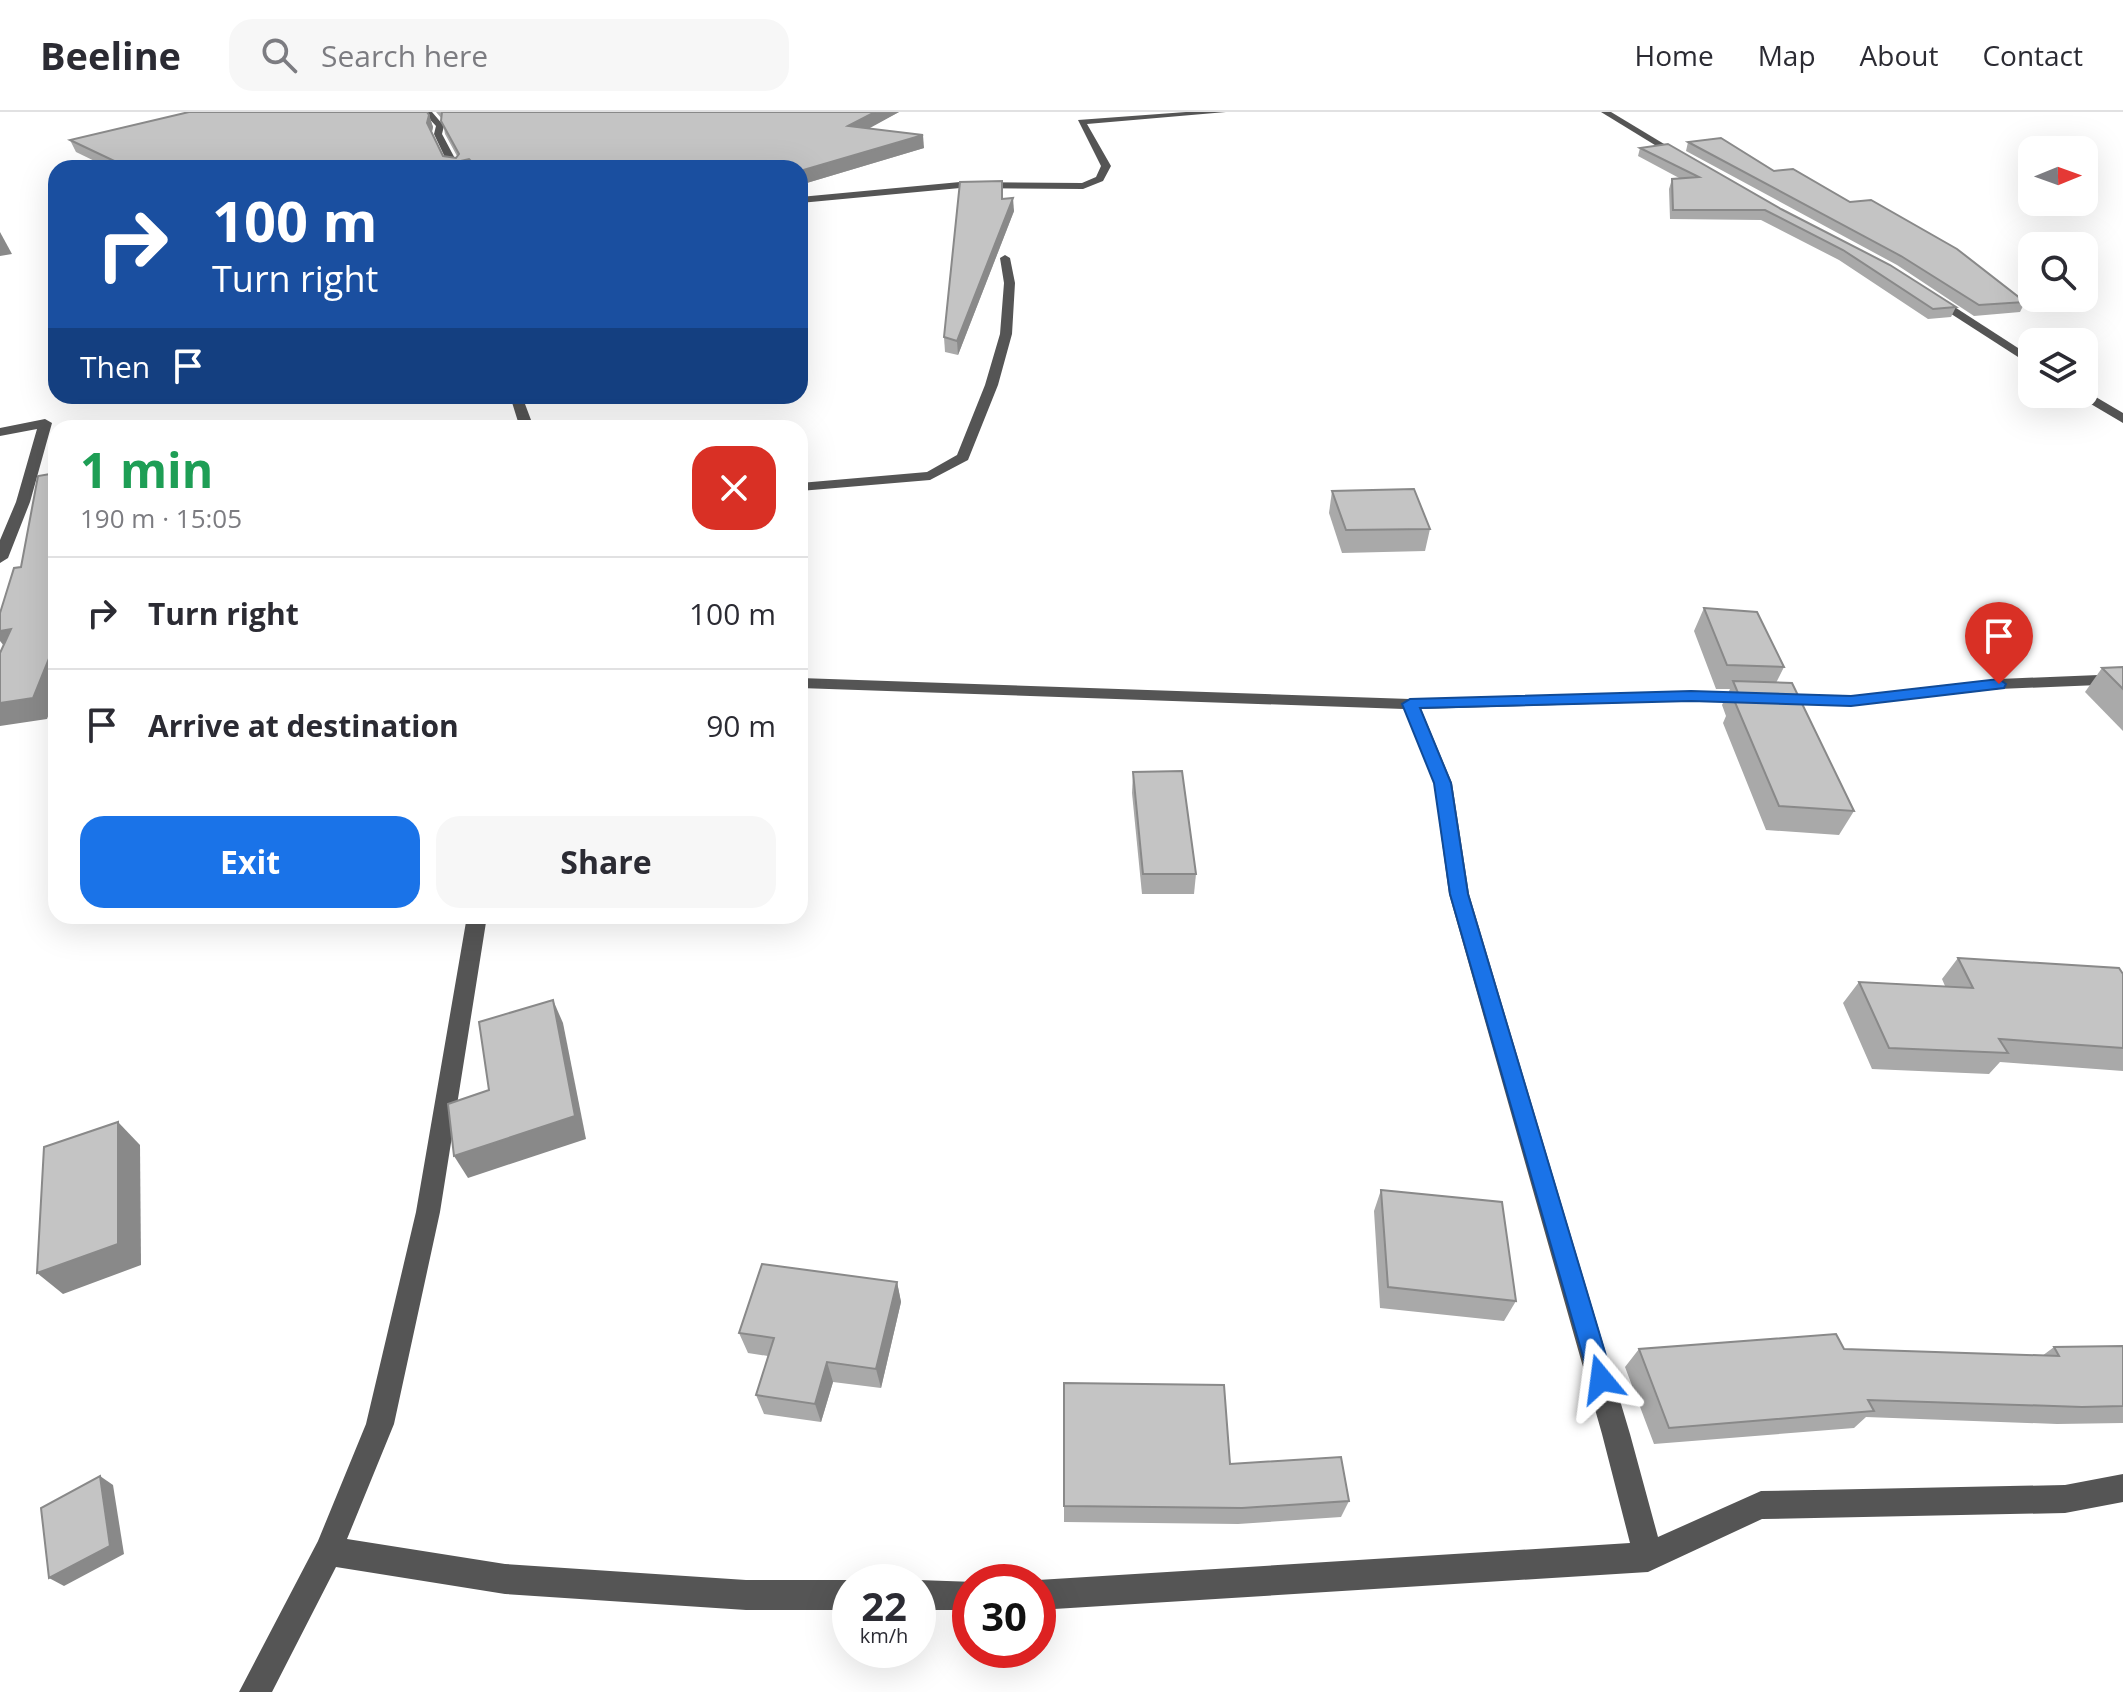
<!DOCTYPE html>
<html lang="en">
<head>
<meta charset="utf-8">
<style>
	body { margin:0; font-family:"Open Sans",sans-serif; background:#f7f7f7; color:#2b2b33; height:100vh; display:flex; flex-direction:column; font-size:30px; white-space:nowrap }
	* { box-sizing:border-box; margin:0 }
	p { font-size:26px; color:#7c7c81 }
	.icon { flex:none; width:44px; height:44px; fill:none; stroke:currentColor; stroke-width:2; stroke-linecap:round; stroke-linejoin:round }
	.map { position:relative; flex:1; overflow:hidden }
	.sheet { position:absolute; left:48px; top:308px; width:760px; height:504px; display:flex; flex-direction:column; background:#fff; border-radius:24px; box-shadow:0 8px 32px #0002 }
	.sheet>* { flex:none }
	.top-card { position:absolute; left:48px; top:48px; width:760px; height:244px; border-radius:24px; box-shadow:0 8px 32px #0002; background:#1a4fa0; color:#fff; overflow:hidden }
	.needle { width:52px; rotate:89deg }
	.fabs { position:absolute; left:2018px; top:24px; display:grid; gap:16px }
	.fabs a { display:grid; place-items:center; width:80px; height:80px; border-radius:16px; background:#fff; box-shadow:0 8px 32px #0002; font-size:40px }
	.speed { position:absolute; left:832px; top:1452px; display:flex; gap:16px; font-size:40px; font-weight:700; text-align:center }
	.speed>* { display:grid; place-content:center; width:104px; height:104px; border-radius:50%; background:#fff; box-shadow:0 8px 32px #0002; line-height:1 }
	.speed small { font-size:20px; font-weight:400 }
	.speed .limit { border:12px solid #d22; background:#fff; color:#111 }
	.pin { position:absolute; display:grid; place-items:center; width:68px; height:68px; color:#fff; margin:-82px -34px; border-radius:50% 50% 50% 0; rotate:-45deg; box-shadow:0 0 8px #0007 }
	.pin .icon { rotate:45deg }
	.me { position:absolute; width:88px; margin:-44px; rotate:344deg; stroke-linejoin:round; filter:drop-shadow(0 0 6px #0008) }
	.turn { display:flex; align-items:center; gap:28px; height:168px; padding:0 32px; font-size:36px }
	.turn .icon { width:104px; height:104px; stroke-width:2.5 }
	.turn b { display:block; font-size:56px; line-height:68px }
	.then { display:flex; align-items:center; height:76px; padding:0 32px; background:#0003; gap:16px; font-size:30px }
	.round { display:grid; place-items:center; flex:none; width:84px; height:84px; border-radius:24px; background:#f7f7f7 }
	.summary { display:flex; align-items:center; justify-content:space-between; height:136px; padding:0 32px }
	h1 { font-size:48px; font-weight:700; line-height:60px; color:#1e9e55 }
	.cta { display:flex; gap:16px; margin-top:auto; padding:16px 32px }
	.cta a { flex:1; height:92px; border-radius:24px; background:#1a73e8; color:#fff; font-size:32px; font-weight:700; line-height:92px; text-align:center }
	.cta a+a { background:#f7f7f7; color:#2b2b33 }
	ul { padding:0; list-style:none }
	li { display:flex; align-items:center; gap:24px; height:112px; padding:0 32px; border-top:2px solid #e1e1e2 }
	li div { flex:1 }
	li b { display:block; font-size:30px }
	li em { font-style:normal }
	header { display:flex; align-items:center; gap:48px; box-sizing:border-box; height:112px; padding:0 40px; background:#fff; border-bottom:2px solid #e1e1e2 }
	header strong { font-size:38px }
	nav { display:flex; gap:44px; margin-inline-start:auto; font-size:28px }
	.search { width:560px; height:72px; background:#f7f7f7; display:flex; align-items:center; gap:20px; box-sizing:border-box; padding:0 28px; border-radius:24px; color:#7c7c81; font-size:30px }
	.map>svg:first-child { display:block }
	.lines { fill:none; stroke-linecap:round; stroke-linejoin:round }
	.minor { fill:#555; fill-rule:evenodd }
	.wall { fill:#a9a9a9 }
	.shaded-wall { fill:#898989 }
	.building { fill:#c4c4c4; stroke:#898989; stroke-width:2 }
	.route { fill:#1a73e8; stroke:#114b97; stroke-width:2 }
</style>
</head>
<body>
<header>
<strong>Beeline</strong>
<div class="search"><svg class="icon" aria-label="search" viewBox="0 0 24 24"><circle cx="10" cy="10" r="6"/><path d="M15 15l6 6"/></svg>Search here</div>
<nav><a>Home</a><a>Map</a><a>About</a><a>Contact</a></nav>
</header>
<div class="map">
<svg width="2123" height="1580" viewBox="0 0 2123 1580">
	<rect width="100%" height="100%" fill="#fff"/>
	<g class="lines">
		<g class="minor">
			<polygon points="423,0 432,0 444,14 442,22 460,56 450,56 434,22 436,14"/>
			<polygon points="1186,0 1226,0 1087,12 1111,54 1103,69 1083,77 960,76 800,91 800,85 960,70 1082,71 1096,65 1101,54 1078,8"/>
			<polygon points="1601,0 1611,0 1689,47 1681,49"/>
			<polygon points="1005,143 1010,146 1015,171 1012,222 998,273 968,348 930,368 800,379 800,371 927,360 957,343 985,273 1000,222 1004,171 1000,146"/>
			<polygon points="1928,183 1936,183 2032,245 2032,254 1928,187"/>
			<polygon points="2084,278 2123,301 2123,311 2079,285 2077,282 2084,282"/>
			<polygon points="510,284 522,284 534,316 520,316"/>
			<polygon points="45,307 52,311 30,390 8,446 0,451 0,428 16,390 37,317 0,324 0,316"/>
			<polygon points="2123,562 2123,572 1999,577 1851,594 1691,589 1421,597 1452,671 1469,782 1630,1322 1658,1425 1761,1379 2065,1373 2123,1362 2123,1390 2065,1401 1762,1407 1648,1460 1038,1498 1038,1470 1033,1470 1038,1468 1630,1431 1602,1322 1449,782 1434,671 1404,597 800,576 800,566 1410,587 1691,579 1851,584 1999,567"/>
			<polygon points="467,804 487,804 440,1100 394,1312 347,1427 505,1452 746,1468 850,1468 855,1470 850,1470 850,1498 746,1498 505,1482 336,1455 272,1580 239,1580 318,1429 366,1312 416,1100"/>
			<polygon points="918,1468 975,1470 970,1470 970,1498 918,1498 918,1470 913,1470"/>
		</g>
	</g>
	<g class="wall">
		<polygon points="436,0 899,0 868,16 924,36 800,73 800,56 109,56 76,40 70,28 429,3 433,15 432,20 443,44 456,46 457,44 445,22 442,7"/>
		<polygon points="1688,30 1774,59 2025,190 2020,200 1974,204 1897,153 1686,39"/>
		<polygon points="1640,36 1781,97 1956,195 1951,205 1928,207 1839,148 1761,108 1670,107 1669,77 1672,67 1681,67 1638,44"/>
		<polygon points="1002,86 1014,99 958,243 945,240 944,225"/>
		<polygon points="1332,379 1430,417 1425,439 1342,441 1329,401"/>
		<polygon points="1704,496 1784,555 1776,571 1854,699 1839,723 1766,718 1723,611 1726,604 1722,593 1730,577 1716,577 1694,519"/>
		<polygon points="2123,555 2123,619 2085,580 2102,556"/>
		<polygon points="1133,660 1196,762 1194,782 1142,782 1132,681"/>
		<polygon points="1958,846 2123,862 2123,959 2000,950 1989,962 1872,957 1843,891 1859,870 1945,874 1942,867"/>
		<polygon points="1381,1078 1516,1189 1504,1209 1380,1196 1374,1099"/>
		<polygon points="897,1170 901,1190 881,1276 833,1270 821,1310 764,1302 756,1283 768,1244 748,1241 739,1221"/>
		<polygon points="2123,1234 2123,1311 2057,1312 1866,1305 1854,1316 1654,1332 1625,1255 1639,1237 1844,1237 2042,1244 2054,1235"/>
		<polygon points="1064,1271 1230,1352 1349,1389 1341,1405 1238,1412 1064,1410"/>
	</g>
	<g class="shaded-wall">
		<polygon points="875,0 899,0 850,27 848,14"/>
		<polygon points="429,3 433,15 431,23 427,11"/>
		<polygon points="923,23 924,36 800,73 800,59"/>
		<polygon points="469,47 472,56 430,56"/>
		<polygon points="1013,86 1014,99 958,243 957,229"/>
		<polygon points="0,120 12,142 0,144"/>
		<polygon points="11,517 9,540 0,529 0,519"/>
		<polygon points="56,529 56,585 47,607 0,614 0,591"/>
		<polygon points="553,888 563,911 586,1027 468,1066 454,1044"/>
		<polygon points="118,1010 140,1033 141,1153 63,1182 37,1161"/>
		<polygon points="897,1170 901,1190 881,1276 876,1257"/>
		<polygon points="827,1250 833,1270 821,1310 815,1292"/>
		<polygon points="100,1364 113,1373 124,1442 64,1474 49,1466"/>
	</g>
	<g class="building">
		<polygon points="189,0 427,0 429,3 427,11 443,44 456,46 459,42 441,9 442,0 875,0 848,14 923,23 800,59 800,56 478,56 469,47 430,56 129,56 70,28"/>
		<polygon points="1721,26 1774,59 1793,57 1850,90 1871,88 1957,137 2025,190 1979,193 1901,144 1688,30"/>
		<polygon points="1668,32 1781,97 1890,153 1956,195 1933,197 1843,138 1765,98 1673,98 1672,67 1699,65 1640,36"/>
		<polygon points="1002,69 1002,87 1013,86 957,229 944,225 960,70"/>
		<polygon points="56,361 56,529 33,586 0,591 0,541 11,517 0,519 0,501 14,456 21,455 38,364"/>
		<polygon points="1414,377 1430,417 1346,418 1332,379"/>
		<polygon points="1704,496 1757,500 1784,555 1727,553"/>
		<polygon points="2123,555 2123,577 2102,556"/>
		<polygon points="1733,569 1792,571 1854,699 1779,694 1734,588 1741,588"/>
		<polygon points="1182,659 1196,762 1143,762 1133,660"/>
		<polygon points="1958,846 2119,856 2123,862 2123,936 1999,927 2008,941 1889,936 1859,870 1973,876"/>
		<polygon points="553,888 575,1004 454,1044 448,992 489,978 479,910"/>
		<polygon points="118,1010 118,1132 37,1161 44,1035"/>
		<polygon points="1381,1078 1502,1090 1516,1189 1388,1175"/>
		<polygon points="762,1152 897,1170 876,1257 827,1250 815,1292 756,1283 774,1226 739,1221"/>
		<polygon points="1836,1222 1844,1237 2059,1244 2054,1235 2123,1234 2123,1294 2082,1295 1868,1288 1874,1299 1669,1316 1639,1237"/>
		<polygon points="1064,1271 1224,1273 1230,1352 1341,1345 1349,1389 1242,1396 1064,1394"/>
		<polygon points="100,1364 110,1434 49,1466 41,1396"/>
	</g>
	<polygon class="route" points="1999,567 2006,572 2004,576 1851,594 1691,589 1420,596 1451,671 1468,782 1613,1267 1609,1276 1601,1279 1592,1276 1450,782 1434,671 1402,592 1410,587 1691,579 1851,584"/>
</svg>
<div class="fabs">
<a><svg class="needle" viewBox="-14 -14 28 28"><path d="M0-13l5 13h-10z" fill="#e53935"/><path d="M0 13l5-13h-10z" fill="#7c7c81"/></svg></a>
<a><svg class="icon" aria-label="search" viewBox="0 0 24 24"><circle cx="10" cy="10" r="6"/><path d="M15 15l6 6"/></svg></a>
<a><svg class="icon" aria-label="layers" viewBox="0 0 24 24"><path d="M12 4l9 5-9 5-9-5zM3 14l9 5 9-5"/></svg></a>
</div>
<div class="speed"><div>22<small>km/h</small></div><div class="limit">30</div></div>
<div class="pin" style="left:1999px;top:572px;background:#d93025"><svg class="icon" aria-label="arrive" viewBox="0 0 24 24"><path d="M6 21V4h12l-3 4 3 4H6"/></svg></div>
<svg class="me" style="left:1601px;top:1267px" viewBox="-20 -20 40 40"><path d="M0-17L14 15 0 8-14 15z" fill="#1a73e8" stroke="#fff" stroke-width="4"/></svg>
<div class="top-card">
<div class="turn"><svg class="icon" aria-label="right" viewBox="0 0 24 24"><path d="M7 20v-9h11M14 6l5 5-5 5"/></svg><div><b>100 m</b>Turn right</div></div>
<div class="then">Then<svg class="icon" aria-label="arrive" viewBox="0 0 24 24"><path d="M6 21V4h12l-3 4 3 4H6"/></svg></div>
</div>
<section class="sheet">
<div class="summary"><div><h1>1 min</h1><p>190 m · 15:05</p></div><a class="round" style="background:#d93025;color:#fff"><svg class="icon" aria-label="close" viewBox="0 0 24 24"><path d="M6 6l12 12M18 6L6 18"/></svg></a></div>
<ul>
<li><svg class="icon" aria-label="right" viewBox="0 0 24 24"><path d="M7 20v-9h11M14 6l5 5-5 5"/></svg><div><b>Turn right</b></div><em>100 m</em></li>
<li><svg class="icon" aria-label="arrive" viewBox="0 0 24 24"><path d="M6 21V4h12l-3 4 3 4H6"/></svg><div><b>Arrive at destination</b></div><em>90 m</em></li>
</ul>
<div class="cta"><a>Exit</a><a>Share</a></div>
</section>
</div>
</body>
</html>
